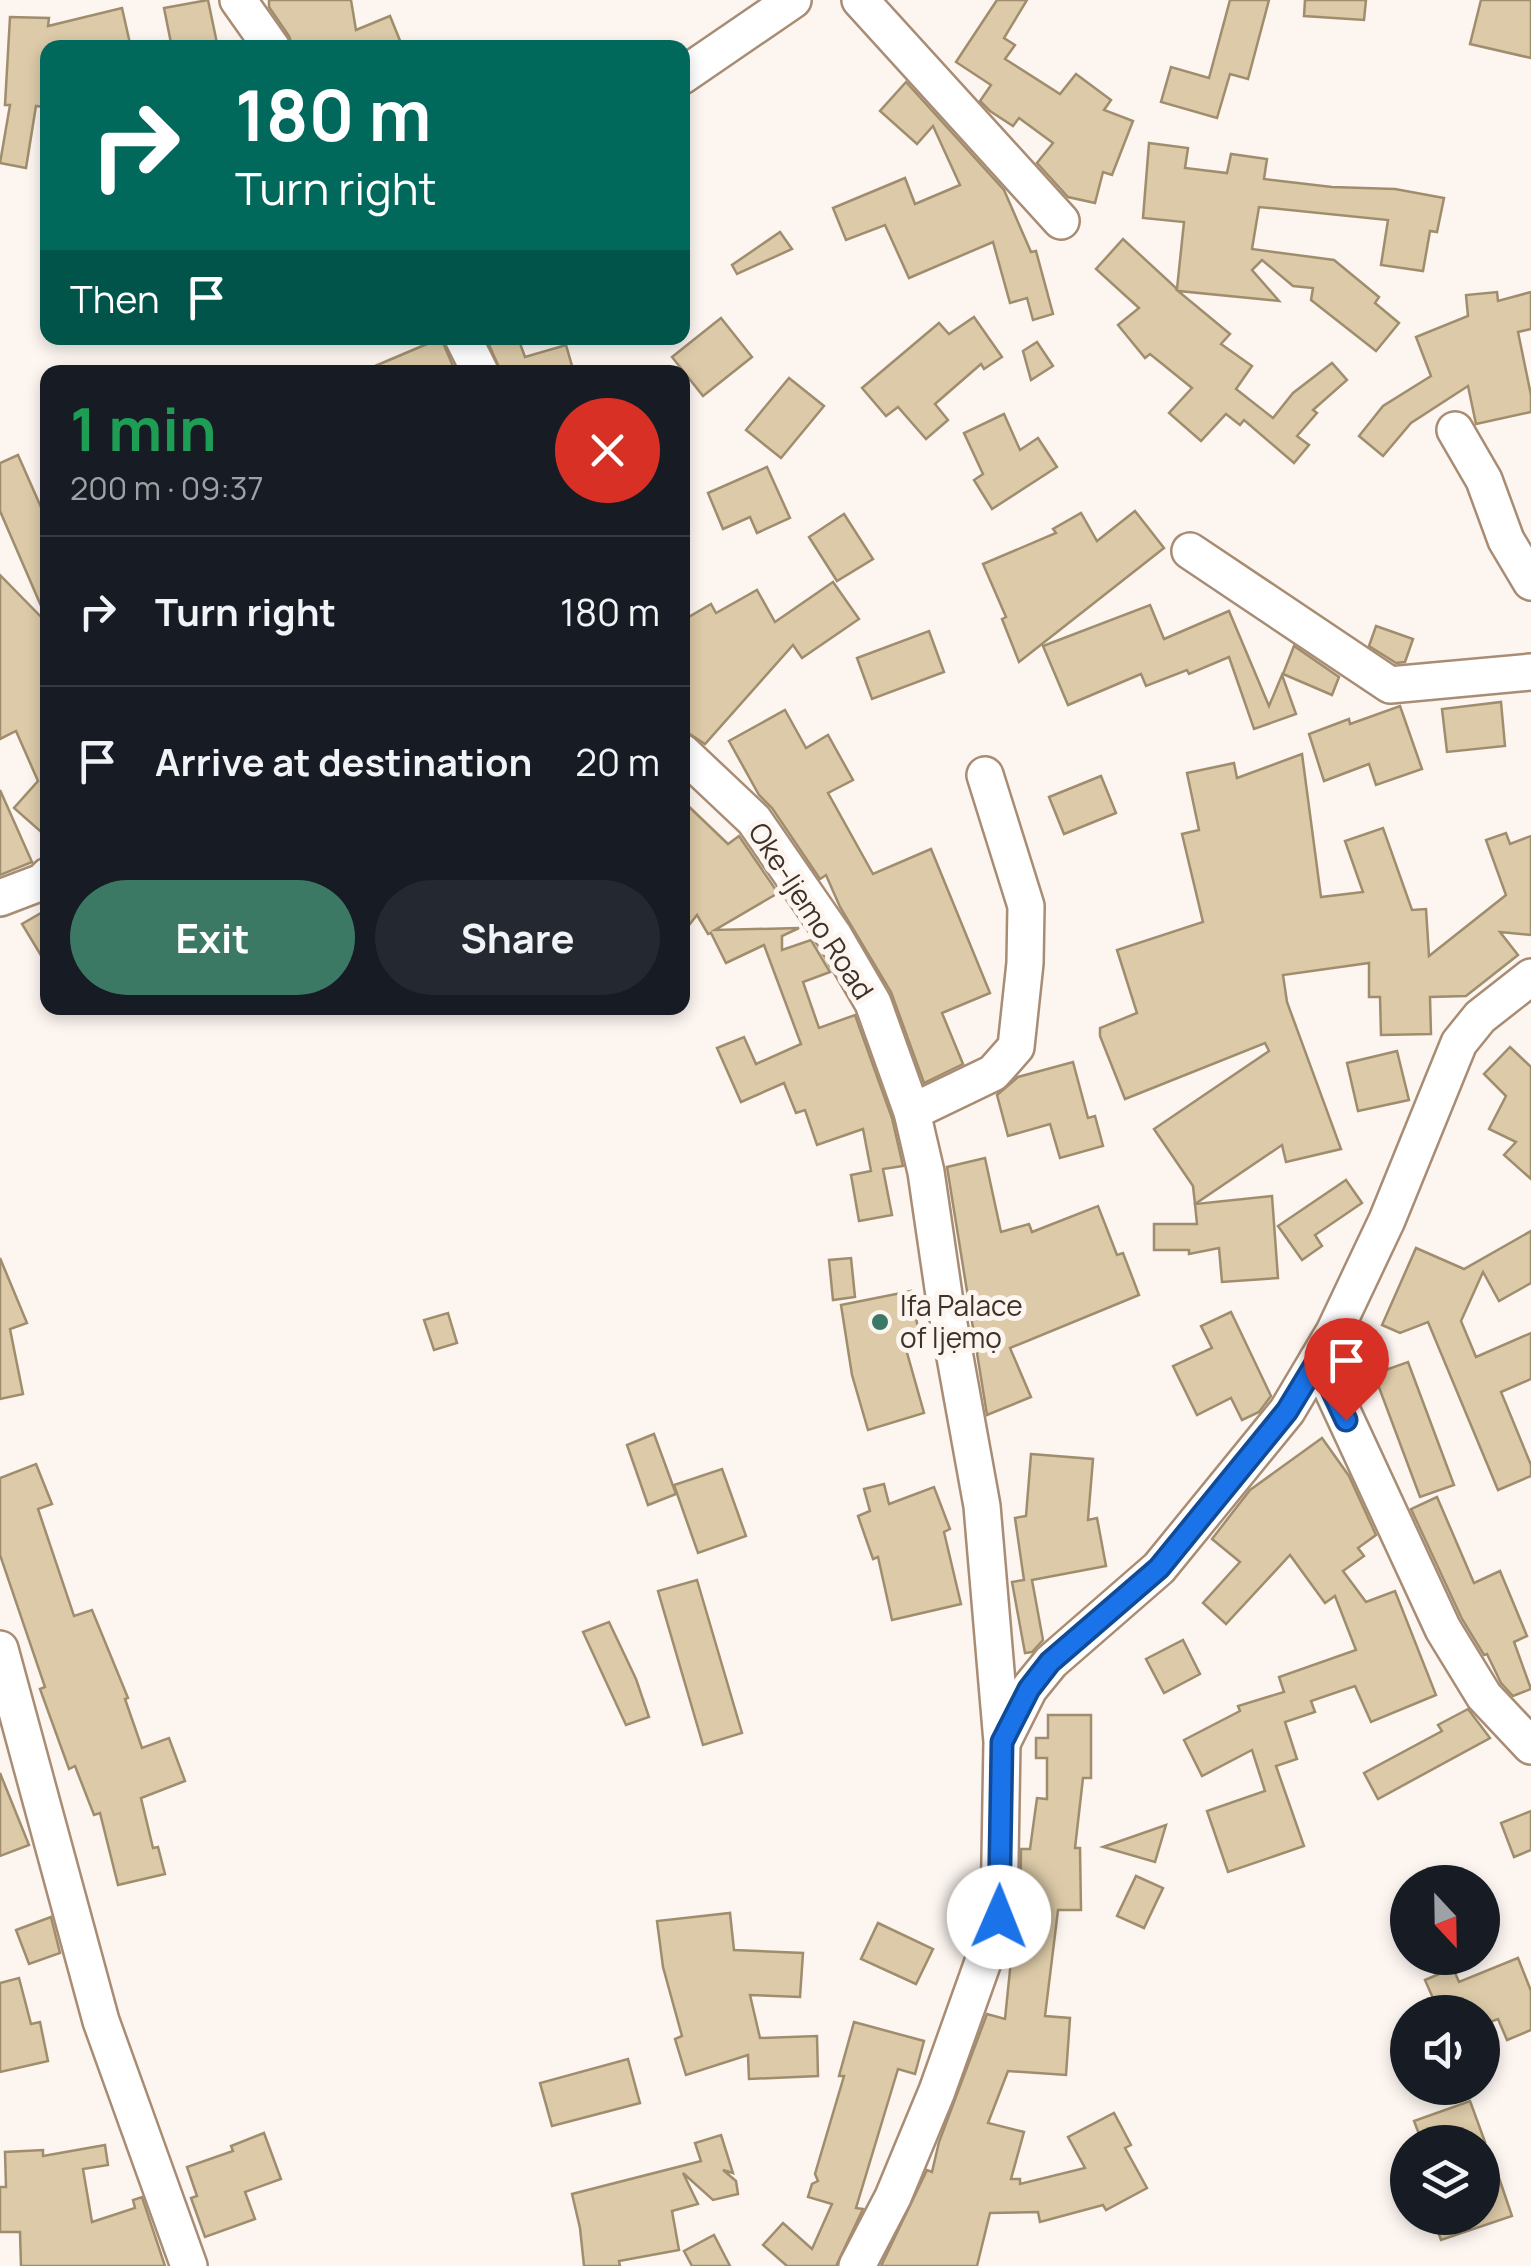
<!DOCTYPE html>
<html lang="en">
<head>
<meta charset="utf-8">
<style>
	body { margin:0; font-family:Manrope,sans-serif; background:#242831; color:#f1f3f6; height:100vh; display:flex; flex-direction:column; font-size:38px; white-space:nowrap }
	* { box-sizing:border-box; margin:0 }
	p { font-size:32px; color:#9ea1a6 }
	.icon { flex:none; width:55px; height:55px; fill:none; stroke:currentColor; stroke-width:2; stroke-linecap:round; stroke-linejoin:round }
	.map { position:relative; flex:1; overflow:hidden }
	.details { position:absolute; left:40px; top:365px; width:650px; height:650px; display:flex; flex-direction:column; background:#171b24; border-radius:20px; box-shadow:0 5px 15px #0003 }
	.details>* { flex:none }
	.banner { position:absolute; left:40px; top:40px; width:650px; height:305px; border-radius:20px; box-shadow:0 5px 15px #0003; background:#00695c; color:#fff; overflow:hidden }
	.needle { width:65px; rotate:158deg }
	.fabs { position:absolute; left:1390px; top:1865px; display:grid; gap:20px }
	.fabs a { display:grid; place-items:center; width:110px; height:110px; border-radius:50%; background:#171b24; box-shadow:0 5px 15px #0003; font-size:50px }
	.pin { position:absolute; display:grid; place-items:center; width:85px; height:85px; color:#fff; margin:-102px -42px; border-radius:50% 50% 50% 0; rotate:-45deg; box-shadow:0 0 10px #0007 }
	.pin .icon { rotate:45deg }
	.me { position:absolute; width:110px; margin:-55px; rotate:1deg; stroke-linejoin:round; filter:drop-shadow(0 0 8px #0008) }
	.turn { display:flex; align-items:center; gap:35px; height:210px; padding:0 30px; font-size:45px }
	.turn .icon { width:130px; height:130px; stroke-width:2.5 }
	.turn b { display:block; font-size:70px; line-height:85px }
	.then { display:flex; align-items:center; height:95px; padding:0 30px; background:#0003; gap:20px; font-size:38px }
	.round { display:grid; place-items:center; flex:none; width:105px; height:105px; border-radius:52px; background:#242831 }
	.headline { display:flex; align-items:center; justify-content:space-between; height:170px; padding:0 30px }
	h1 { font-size:60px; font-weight:700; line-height:75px; color:#1e9e55 }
	.button { display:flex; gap:20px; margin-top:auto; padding:20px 30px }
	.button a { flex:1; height:115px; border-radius:60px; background:#3c7964; color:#fff; font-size:40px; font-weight:700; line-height:115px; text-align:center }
	.button a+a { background:#242831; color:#f1f3f6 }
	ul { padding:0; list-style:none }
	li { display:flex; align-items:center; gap:30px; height:150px; padding:0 30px; border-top:2px solid #363941 }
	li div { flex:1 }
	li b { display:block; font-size:38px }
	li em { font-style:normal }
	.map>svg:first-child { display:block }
	.building { fill:#dccaa8; stroke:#9f8d6d; stroke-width:2.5 }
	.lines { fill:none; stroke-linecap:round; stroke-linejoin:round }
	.minor-casing { stroke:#a98c74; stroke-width:40 }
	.minor { stroke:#fff; stroke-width:35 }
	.route-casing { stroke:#114b97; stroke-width:25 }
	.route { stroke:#1a73e8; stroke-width:18 }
	.poi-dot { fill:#3c7964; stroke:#fcf5f0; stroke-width:4 }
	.labels { text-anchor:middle; stroke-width:10; stroke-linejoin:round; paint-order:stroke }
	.street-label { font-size:28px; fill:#3e3228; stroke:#fcf5f0 }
	.poi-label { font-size:28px; fill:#3e3228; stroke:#fcf5f0; text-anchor:start }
</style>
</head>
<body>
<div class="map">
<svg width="1531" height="2266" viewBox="0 0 1531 2266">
	<rect width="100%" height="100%" fill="#fcf5f0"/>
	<g class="building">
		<polygon points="208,0 218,48 172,48 164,8"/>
		<polygon points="269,0 351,0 356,30 390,16 403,48 293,48 289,36 269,7"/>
		<polygon points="997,0 1027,0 1004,38 1015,45 1005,59 1060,94 1076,74 1111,100 1104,110 1133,121 1112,175 1103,172 1095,203 1068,197 1037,163 1053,143 1019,118 1013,126 990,111 980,101 991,85 956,62"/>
		<polygon points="1230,0 1269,0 1248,79 1230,74 1217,118 1161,102 1171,67 1209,78"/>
		<polygon points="1305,0 1366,0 1364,20 1304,16"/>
		<polygon points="1481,0 1531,0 1531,58 1470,44"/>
		<polygon points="122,8 131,48 47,48 44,107 36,106 26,168 0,163 10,105 5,105 10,17 49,18 48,26"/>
		<polygon points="906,82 1004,190 1031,252 1036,251 1053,314 1033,320 1027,298 1010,303 993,242 909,278 885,225 846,240 833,208 905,178 915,204 960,185 933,126 917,144 880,111"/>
		<polygon points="1149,143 1188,148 1185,168 1227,173 1231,154 1267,159 1264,179 1332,187 1395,189 1444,198 1437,232 1430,231 1423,271 1381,265 1388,220 1259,207 1252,249 1334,260 1379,297 1375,303 1399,323 1376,351 1311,300 1313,288 1293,286 1262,260 1252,270 1279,301 1178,291 1230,334 1221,344 1252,366 1236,389 1273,418 1293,393 1332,363 1347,380 1313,410 1317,413 1297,436 1309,445 1294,463 1244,420 1240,425 1226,414 1201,441 1169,413 1192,388 1150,354 1145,358 1118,325 1139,308 1096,269 1123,239 1177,289 1184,222 1143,218"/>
		<polygon points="780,232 792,249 737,274 732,265"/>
		<polygon points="1497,292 1498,301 1531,292 1531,329 1518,332 1531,395 1531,412 1476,424 1468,386 1411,423 1383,456 1359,436 1383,406 1431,376 1416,337 1468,316 1466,295"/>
		<polygon points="974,317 1002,357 984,369 981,364 935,404 948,420 926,439 898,407 886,416 862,388 939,323 949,334"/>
		<polygon points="721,318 752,357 703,396 672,357"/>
		<polygon points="441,338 453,366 438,372 361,372"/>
		<polygon points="486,338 518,338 525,357 566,345 572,366 550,372 501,372"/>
		<polygon points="1037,342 1053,366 1031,380 1023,351"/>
		<polygon points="789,378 824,406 781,458 746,430"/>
		<polygon points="1004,414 1020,450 1038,438 1057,467 992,509 974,480 983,474 964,433"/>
		<polygon points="18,455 48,523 48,622 0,511 0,463"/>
		<polygon points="767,467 790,518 757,533 750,517 723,529 708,493"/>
		<polygon points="1135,511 1164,548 1019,662 1002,619 1006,617 983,564 1056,533 1053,529 1081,513 1097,541"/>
		<polygon points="844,514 873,559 837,581 809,537"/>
		<polygon points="0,575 48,624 48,838 14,808 38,781 16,731 0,739"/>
		<polygon points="833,582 859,619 802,658 793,645 705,744 682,729 682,621 711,604 716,613 757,590 775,622"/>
		<polygon points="1150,605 1164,639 1229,611 1269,706 1282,675 1296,714 1254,729 1229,657 1189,674 1187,670 1146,686 1141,674 1068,705 1043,646"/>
		<polygon points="1376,626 1413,639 1405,662 1396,663 1369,646"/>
		<polygon points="929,631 944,672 872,699 857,658"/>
		<polygon points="1294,646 1339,677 1332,695 1283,674"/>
		<polygon points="1501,702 1505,746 1447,752 1442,709"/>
		<polygon points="1400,706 1422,769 1376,785 1369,764 1324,781 1309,734 1349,719 1350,724"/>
		<polygon points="785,710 806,748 828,735 853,780 828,793 873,874 931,849 990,993 942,1013 963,1064 924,1083 891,992 840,907 826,875 820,879 772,808 759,795 729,741"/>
		<polygon points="1302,754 1321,897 1363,892 1345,841 1383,828 1412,910 1426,909 1429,956 1506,895 1486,840 1506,833 1510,844 1531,836 1531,935 1500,932 1518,955 1466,996 1430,997 1431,1034 1381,1035 1380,997 1369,997 1369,963 1283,975 1287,1002 1341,1149 1286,1162 1282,1145 1195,1204 1193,1186 1154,1129 1269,1051 1265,1043 1125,1099 1100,1036 1100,1028 1137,1013 1117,950 1203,922 1182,834 1199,830 1187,773 1234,763 1237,778"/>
		<polygon points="1101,776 1116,813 1064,834 1049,797"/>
		<polygon points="0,790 32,862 0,875"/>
		<polygon points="682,800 728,844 739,836 778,893 715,930 799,928 782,936 782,950 811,940 830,972 803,982 819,1028 855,1015 892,1118 903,1166 883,1169 892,1215 859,1221 851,1175 871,1171 863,1129 817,1145 805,1110 796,1113 784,1083 741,1102 717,1048 744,1037 756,1064 801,1044 764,945 726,963 711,933 708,934 697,915 682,934"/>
		<polygon points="48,909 48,967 22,924"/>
		<polygon points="1510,1047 1531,1067 1531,1179 1504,1155 1516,1142 1489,1129 1506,1096 1484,1074"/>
		<polygon points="1397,1051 1409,1100 1358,1111 1347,1063"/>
		<polygon points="1073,1062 1088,1118 1095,1116 1103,1146 1060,1158 1050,1124 1008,1136 997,1095 1018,1077"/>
		<polygon points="985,1158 1001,1232 1029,1224 1032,1232 1098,1206 1117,1255 1123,1253 1139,1295 1010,1348 1031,1397 987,1415 947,1167"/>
		<polygon points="1346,1180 1362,1203 1315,1235 1322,1246 1302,1260 1278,1226"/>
		<polygon points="1272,1196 1278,1278 1222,1282 1219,1248 1189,1254 1189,1250 1154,1250 1154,1224 1197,1224 1195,1204"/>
		<polygon points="1531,1231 1531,1283 1499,1301 1483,1272 1461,1321 1476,1357 1531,1333 1531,1379 1501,1392 1531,1465 1531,1476 1498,1490 1428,1322 1400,1333 1382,1325 1416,1248 1464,1269"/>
		<polygon points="0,1258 27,1323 10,1329 23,1394 0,1399"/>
		<polygon points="851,1258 855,1297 833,1300 829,1260"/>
		<polygon points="911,1291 920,1339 904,1342 924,1413 868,1430 852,1375 841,1305"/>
		<polygon points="1231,1312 1271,1396 1259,1412 1242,1420 1231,1398 1197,1415 1173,1366 1212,1348 1201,1326"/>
		<polygon points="448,1313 457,1343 434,1350 424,1320"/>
		<polygon points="1408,1362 1454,1485 1420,1497 1374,1374"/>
		<polygon points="654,1434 676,1494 648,1505 627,1445"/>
		<polygon points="1322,1438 1349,1476 1376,1535 1358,1548 1364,1556 1343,1571 1366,1602 1395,1591 1436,1695 1371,1722 1355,1686 1311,1701 1315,1712 1285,1722 1297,1759 1276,1766 1304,1846 1228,1872 1207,1811 1265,1791 1252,1750 1202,1776 1184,1740 1240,1711 1238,1706 1284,1692 1279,1677 1356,1650 1335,1596 1325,1603 1290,1555 1226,1624 1203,1603 1240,1562 1212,1539 1250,1490"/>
		<polygon points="1031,1454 1093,1459 1088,1520 1097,1518 1106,1566 1032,1580 1043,1640 1032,1652 1025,1653 1012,1582 1024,1580 1015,1518 1026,1516"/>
		<polygon points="36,1464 52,1504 38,1509 74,1616 92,1610 128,1698 125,1699 142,1748 169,1738 185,1781 141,1798 153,1848 158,1847 165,1874 118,1885 100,1813 94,1815 75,1766 69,1769 40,1689 45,1687 0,1555 0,1478"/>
		<polygon points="722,1469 746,1536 698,1553 674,1485"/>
		<polygon points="884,1484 889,1504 934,1487 950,1529 944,1532 961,1604 892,1620 878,1557 873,1559 858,1516 870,1511 864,1489"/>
		<polygon points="1437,1497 1474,1583 1500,1571 1527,1636 1514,1642 1531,1689 1513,1696 1501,1683 1487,1654 1484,1655 1462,1619 1411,1509"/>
		<polygon points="697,1580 742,1733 703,1745 658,1591"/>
		<polygon points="609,1622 636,1679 649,1717 626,1725 583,1632"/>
		<polygon points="1183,1640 1200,1674 1164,1693 1146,1659"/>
		<polygon points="1468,1709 1490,1738 1378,1799 1364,1773 1442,1731 1438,1725"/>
		<polygon points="1048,1715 1091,1715 1091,1778 1083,1778 1075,1848 1080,1848 1081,1910 1058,1910 1045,2016 1070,2018 1066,2075 1008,2071 988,2123 1024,2132 1011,2179 1020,2179 1020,2184 1085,2168 1068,2137 1114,2113 1131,2145 1125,2148 1147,2188 1106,2210 1103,2205 1040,2222 1038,2212 990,2213 977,2266 881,2266 927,2170 932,2172 939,2142 987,2014 1005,2019 1013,1941 1020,1917 1021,1849 1030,1849 1037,1798 1047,1799 1047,1758 1036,1758 1036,1738 1048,1738"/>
		<polygon points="0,1773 29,1845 0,1856"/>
		<polygon points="1531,1811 1531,1850 1514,1857 1501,1823"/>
		<polygon points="1166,1825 1155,1862 1103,1847"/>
		<polygon points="1136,1876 1163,1888 1144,1928 1117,1916"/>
		<polygon points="730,1913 734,1950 803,1953 800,1997 750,1995 760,2038 817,2036 818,2076 749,2079 748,2055 686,2075 675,2039 682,2036 663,1967 657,1921"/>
		<polygon points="51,1917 60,1953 29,1964 16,1930"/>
		<polygon points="878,1923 933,1949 916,1984 861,1959"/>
		<polygon points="1518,1958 1531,1991 1531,2030 1507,2040 1498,2019 1482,2025 1482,2012 1439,2012 1425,1980 1453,1968 1459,1982"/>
		<polygon points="19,1978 31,2024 40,2022 48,2061 0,2072 0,1983"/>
		<polygon points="854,2022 924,2041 915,2074 898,2069 856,2208 863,2209 836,2266 787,2266 763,2245 783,2223 812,2249 832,2204 808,2197 812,2184 818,2181 815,2174 844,2076 839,2076"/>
		<polygon points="628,2059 640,2103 552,2126 540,2083"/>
		<polygon points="1470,2101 1485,2142 1422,2142 1414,2121"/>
		<polygon points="264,2133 281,2179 245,2192 255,2219 205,2237 191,2198 197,2196 187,2167 233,2151 231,2146"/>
		<polygon points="721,2135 733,2173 723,2170 736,2181 738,2194 713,2200 683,2173 698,2204 672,2211 679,2250 619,2261 620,2266 584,2266 580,2228 572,2194 701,2161 695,2143"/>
		<polygon points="105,2145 108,2165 83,2169 92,2222 135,2208 133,2200 142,2197 165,2266 21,2266 20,2232 0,2232 0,2187 6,2187 5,2152 43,2150 43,2156"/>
		<polygon points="1498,2175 1512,2216 1441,2240 1433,2218 1482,2218 1482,2180"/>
		<polygon points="714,2235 730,2266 692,2266 684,2251"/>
	</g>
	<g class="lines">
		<g class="minor-casing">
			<g id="minor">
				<polyline points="238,0 272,48"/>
				<polyline points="860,0 1061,221"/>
				<polyline points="682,76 793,0"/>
				<polyline points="463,338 480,372"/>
				<polyline points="1455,430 1484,480 1506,540 1531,582"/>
				<polyline points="1190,551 1390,685 1531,672"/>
				<polyline points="682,752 754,820 834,936 873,1003 912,1112 926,1172 945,1302 982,1506 1002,1742 999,1917 937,2091 893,2197 857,2266"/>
				<polyline points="0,898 42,882 48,876"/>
				<polyline points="912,1112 993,1073 1016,1047 1025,963 1026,906 985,775"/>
				<polyline points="1318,1359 1443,1629 1484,1696 1531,1746"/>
				<polyline points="0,1649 101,2021 189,2266"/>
				<polyline points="1003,1741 1029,1689 1051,1662 1159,1568 1287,1411 1334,1332 1387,1220 1459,1043 1480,1017 1531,977"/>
			</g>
		</g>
		<use href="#minor" class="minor"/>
	</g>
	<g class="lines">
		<g class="route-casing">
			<polyline id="route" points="999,1917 1002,1742 1029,1689 1050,1662 1159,1568 1287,1411 1318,1360 1346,1420"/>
		</g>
		<use href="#route" class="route"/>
	</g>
	<circle class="poi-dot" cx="880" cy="1322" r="10"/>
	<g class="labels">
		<g class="street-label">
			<text transform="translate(811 911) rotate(57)" y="10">Oke-Ijemo Road</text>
		</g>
		<g class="poi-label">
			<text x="900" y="1316">Ifa Palace<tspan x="900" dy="32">of Ijẹmọ</tspan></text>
		</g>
	</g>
</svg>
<div class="fabs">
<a><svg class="needle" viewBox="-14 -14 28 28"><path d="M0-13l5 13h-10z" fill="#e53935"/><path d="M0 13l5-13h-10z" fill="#9ea1a6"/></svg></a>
<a><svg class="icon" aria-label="sound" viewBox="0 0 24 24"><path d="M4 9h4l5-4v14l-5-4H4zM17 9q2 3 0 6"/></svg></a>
<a><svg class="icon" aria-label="layers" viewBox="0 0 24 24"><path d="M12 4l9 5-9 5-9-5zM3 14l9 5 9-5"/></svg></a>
</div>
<div class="pin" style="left:1346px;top:1420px;background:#d93025"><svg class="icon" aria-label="arrive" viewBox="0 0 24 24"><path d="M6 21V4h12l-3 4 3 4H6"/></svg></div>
<svg class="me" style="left:999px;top:1917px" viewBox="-20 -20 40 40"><circle r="19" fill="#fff"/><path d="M0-13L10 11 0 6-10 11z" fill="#1a73e8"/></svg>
<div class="banner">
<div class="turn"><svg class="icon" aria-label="right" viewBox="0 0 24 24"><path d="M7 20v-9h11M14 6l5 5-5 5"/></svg><div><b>180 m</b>Turn right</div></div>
<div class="then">Then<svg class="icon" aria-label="arrive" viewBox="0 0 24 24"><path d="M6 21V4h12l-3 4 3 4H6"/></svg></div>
</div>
<section class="details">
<div class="headline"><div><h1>1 min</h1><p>200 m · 09:37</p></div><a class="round" style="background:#d93025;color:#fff"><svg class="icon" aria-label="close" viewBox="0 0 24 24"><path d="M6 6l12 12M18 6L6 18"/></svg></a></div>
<ul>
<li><svg class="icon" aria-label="right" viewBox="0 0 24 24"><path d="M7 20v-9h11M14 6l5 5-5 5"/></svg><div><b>Turn right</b></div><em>180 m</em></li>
<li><svg class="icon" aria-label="arrive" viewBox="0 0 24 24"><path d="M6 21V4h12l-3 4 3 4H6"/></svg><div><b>Arrive at destination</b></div><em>20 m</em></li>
</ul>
<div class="button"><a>Exit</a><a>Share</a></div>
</section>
</div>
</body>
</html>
